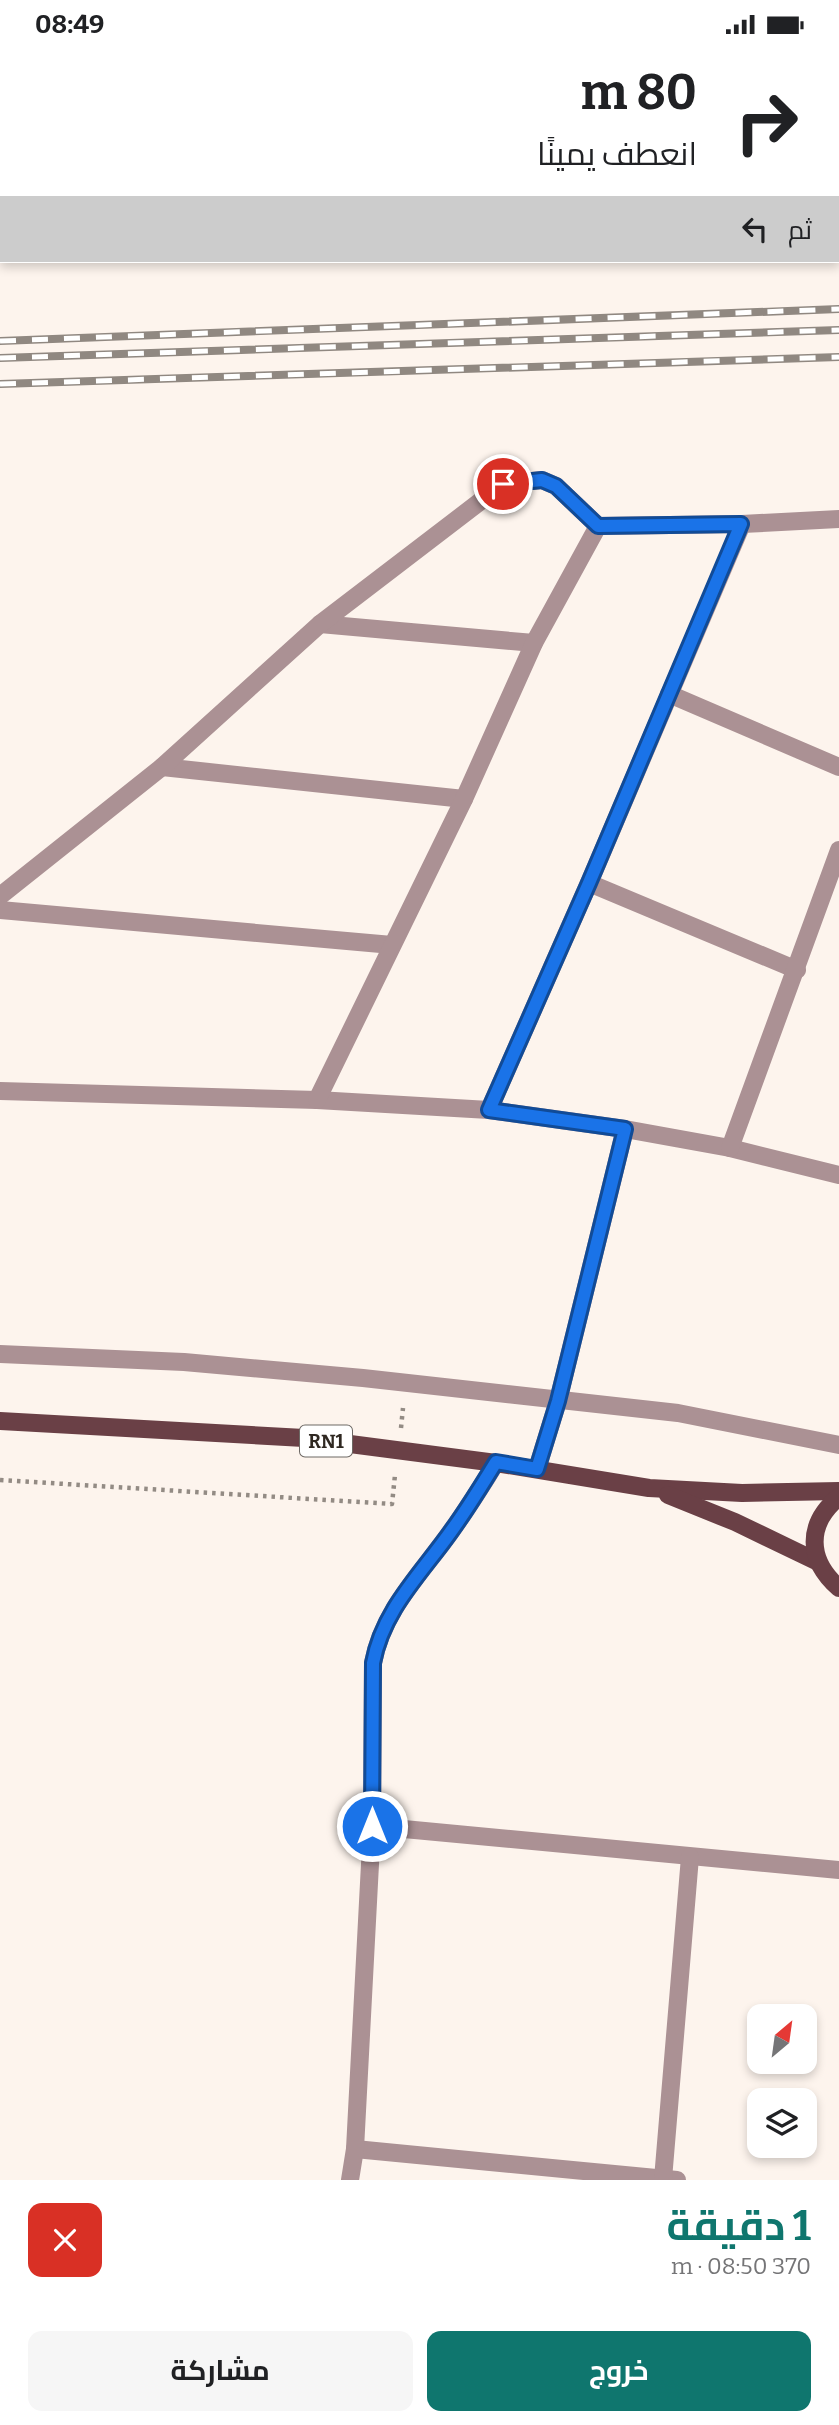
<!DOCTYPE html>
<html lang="ar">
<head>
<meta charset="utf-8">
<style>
	body { margin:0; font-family:Bitter,Cairo,serif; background:#f6f6f6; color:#202124; direction:rtl; height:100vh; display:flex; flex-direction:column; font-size:26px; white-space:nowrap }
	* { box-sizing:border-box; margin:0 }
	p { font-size:23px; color:#757577 }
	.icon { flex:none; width:38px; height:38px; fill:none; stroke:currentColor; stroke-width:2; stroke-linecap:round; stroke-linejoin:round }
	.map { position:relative; height:2131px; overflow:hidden; direction:ltr }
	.side { display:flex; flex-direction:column; background:#fff; flex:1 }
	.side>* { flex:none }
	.hud { position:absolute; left:0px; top:0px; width:840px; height:214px; box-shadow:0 4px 10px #0003; direction:rtl; background:#fff; color:#202124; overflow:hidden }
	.needle { width:46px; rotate:29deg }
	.fabs { position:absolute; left:747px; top:1955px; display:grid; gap:14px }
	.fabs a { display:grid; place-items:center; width:70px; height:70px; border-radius:14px; background:#fff; box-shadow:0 4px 10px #0003; font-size:35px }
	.pin { position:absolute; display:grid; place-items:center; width:60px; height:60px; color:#fff; margin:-30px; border:4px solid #fff; border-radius:50%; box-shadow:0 2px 7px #0007 }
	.me { position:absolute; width:77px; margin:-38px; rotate:0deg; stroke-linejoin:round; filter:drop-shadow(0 0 5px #0008) }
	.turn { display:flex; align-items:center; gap:24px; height:147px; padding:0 28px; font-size:32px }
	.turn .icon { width:91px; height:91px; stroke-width:2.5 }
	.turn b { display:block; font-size:49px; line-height:60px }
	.then { display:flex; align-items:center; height:66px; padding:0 28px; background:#0003; gap:14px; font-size:26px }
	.round { display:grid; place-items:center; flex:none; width:74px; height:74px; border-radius:14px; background:#f6f6f6 }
	.summary { display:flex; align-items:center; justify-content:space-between; height:119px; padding:0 28px }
	h1 { font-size:42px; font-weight:700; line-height:52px; color:#0f766e }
	.cta { display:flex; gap:14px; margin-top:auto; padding:14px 28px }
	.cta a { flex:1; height:80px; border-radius:14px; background:#0f766e; color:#fff; font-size:28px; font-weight:700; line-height:80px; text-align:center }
	.cta a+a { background:#f6f6f6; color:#202124 }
	.status { display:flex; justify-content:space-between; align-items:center; height:49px; padding:0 35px; background:#fff; direction:ltr }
	.status svg { height:19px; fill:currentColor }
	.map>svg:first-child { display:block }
	.built { fill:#fde8d5 }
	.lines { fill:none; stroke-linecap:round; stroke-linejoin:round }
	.path { stroke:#938b84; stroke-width:4.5; stroke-dasharray:3.5 5; stroke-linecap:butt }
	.lane { stroke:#ab9194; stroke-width:12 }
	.street { stroke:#ab9194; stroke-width:18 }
	.primary { stroke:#6a4046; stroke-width:18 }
	.rail-casing { stroke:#908881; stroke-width:8 }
	.rail { stroke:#fff; stroke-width:5; stroke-dasharray:16; stroke-linecap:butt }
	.route-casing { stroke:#114b97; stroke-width:18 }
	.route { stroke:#1a73e8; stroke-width:12 }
	.labels { text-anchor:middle; stroke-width:7; stroke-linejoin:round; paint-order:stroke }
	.shield { fill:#fff; stroke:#6d6864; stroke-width:2 }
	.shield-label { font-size:19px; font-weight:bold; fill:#2f2821 }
</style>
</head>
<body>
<div class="status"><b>08:49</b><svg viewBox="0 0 49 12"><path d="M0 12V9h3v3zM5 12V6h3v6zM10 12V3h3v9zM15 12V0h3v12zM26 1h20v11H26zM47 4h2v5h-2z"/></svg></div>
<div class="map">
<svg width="839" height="2131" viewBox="0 0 839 2131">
	<rect width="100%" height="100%" fill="#fdf4ed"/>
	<polygon class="built" points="0,0 668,0 2,2 0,171"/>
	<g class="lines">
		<g class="path">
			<polyline points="401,1379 403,1359"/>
			<polyline points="0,1431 392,1455 395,1426"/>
		</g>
		<g class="lane">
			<polyline points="402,2 404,0"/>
			<polyline points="0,117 2,117"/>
		</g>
		<g class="street">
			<polyline points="320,575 534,594"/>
			<polyline points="669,645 839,718"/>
			<polyline points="162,718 464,750"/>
			<polyline points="589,834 797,921"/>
			<polyline points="0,847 162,718 320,575 503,435 542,431 556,437 598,477 742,475 839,470"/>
			<polyline points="0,861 392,896"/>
			<polyline points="0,1042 317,1051 489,1061 625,1080 730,1099 839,1126"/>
			<polyline points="317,1051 464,750 534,594 598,477"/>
			<polyline points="489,1061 589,834 742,475"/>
			<polyline points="730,1099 839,801"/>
			<polyline points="0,1305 184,1313 363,1329 678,1364 839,1396"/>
			<polyline points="537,1420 558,1352 625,1080"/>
			<polyline points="372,1777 839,1821"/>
			<polyline points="355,2100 677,2131"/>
			<polyline points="663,2130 690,1808"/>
			<path d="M 350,2131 L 355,2100 L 372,1777 L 373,1614 C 383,1560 422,1524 452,1481 C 468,1459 482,1436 496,1414"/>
		</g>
		<g class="primary">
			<polyline points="0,1372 304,1389 496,1414 649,1439 742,1444 839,1442"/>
			<polyline points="668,1446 735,1473 818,1513"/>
			<path d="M 839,1448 C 806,1475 807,1511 839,1539"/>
		</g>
		<g class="rail-casing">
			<g id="rail">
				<polyline points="0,292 839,260"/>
				<polyline points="0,309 839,281"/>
				<polyline points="0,335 839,308"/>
			</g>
		</g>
		<use href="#rail" class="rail"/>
	</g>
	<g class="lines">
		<g class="route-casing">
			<path id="route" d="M 372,1777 L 373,1614 C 383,1560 422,1524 452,1481 C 468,1459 482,1436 496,1413 L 537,1420 L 558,1352 L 625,1080 L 489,1061 L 589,834 L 741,475 L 598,477 L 556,437 L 542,431 L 503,435"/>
		</g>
		<use href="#route" class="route"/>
	</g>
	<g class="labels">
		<rect class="shield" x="300" y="1376.5" width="52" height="31" rx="5"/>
		<g class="shield-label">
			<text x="326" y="1399">RN1</text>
		</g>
	</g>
</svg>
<div class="fabs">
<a><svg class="needle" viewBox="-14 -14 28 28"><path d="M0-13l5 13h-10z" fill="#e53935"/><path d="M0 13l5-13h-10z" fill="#757577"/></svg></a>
<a><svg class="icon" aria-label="layers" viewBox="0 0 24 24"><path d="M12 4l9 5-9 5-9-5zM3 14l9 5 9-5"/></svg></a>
</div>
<div class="pin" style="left:503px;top:435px;background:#d93025"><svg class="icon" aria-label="arrive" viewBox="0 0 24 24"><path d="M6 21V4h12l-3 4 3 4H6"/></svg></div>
<svg class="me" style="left:372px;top:1777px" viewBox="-20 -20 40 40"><circle r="17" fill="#1a73e8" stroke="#fff" stroke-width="3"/><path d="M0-11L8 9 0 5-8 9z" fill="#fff"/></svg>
<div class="hud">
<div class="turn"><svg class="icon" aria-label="right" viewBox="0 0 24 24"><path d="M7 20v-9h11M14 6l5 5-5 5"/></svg><div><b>80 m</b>انعطف يمينًا</div></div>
<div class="then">ثم<svg class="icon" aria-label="left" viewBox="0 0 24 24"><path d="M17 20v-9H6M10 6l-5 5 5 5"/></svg></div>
</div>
</div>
<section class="side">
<div class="summary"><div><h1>1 دقيقة</h1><p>370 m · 08:50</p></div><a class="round" style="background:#d93025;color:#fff"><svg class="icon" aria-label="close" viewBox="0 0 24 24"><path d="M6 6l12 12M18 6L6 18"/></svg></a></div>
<div class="cta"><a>خروج</a><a>مشاركة</a></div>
</section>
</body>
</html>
